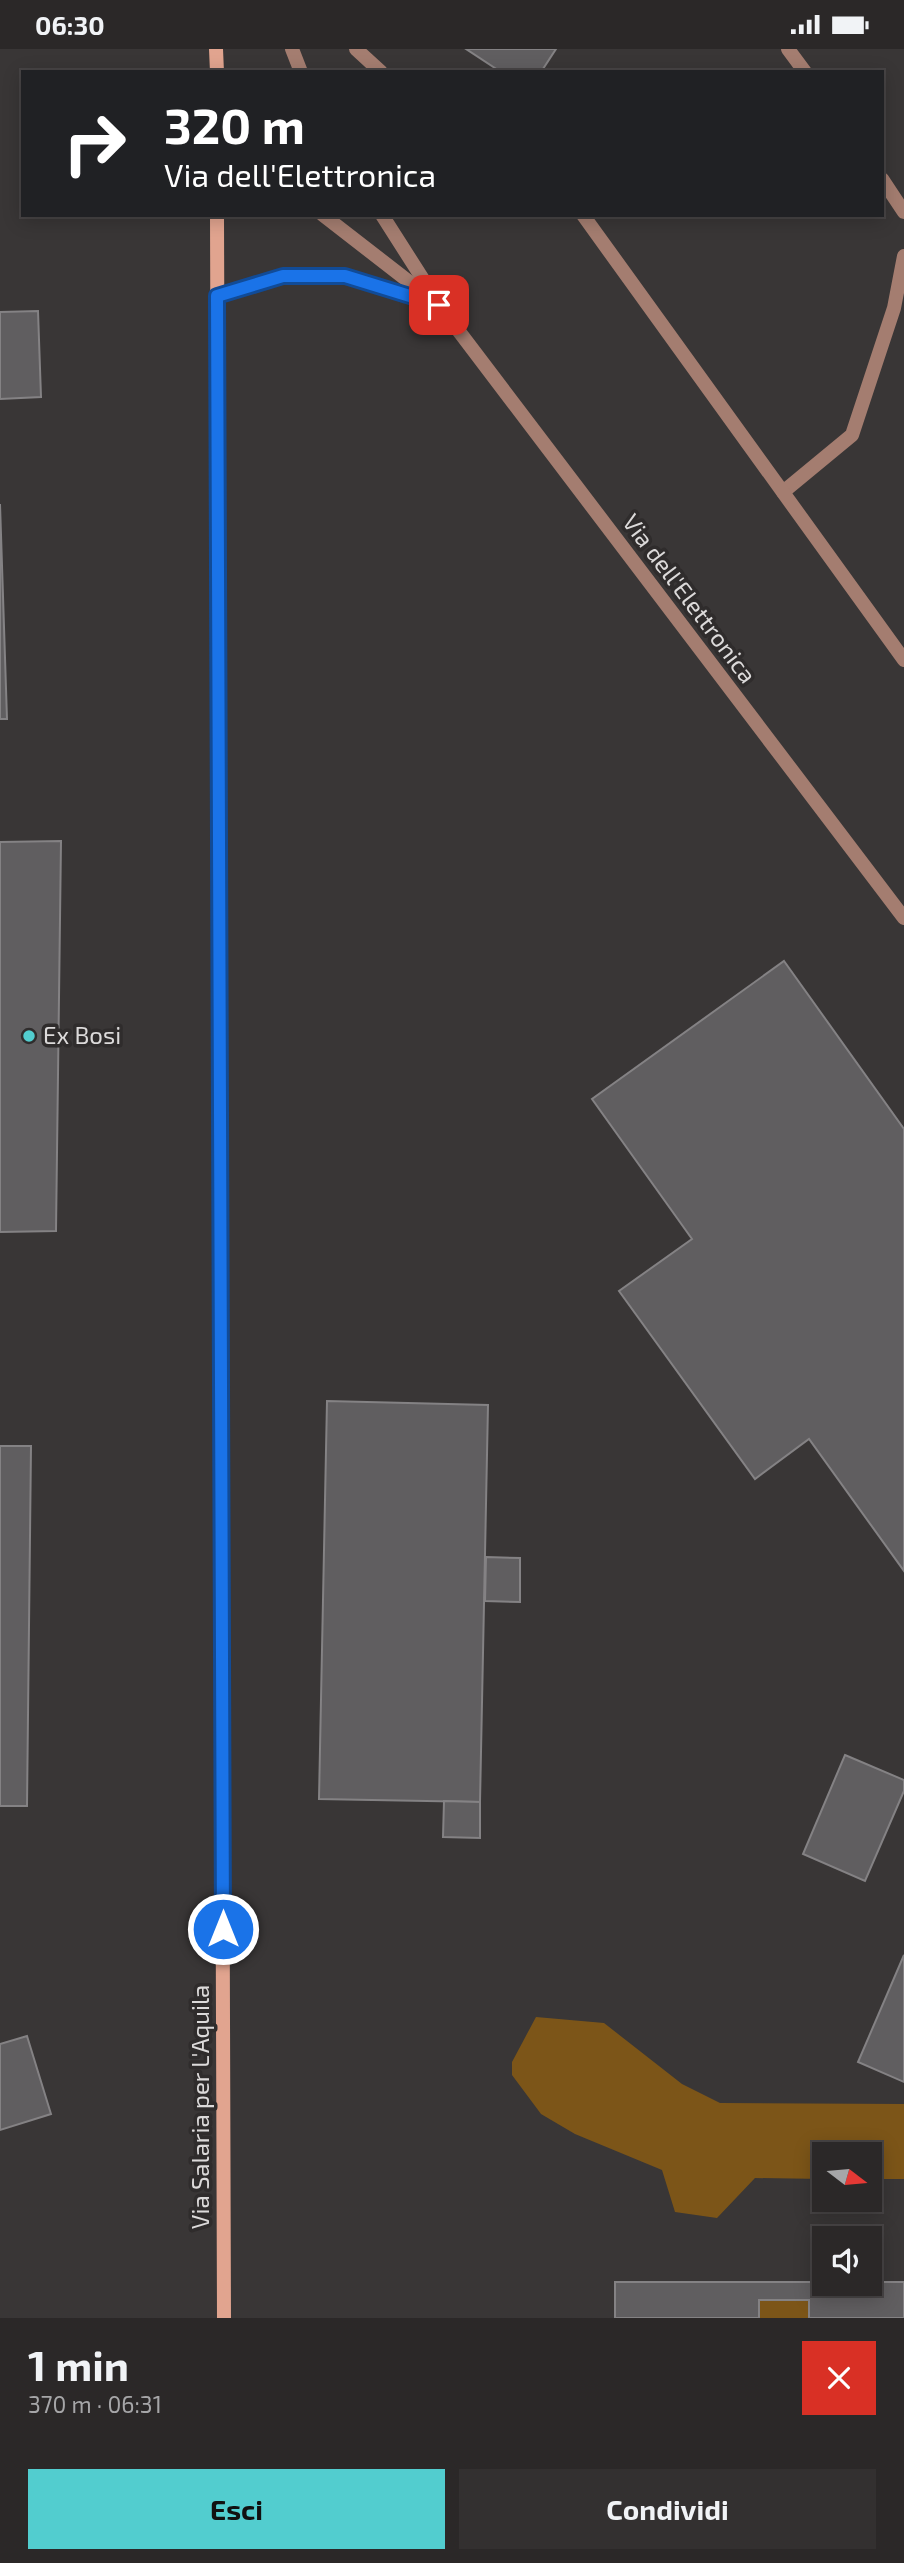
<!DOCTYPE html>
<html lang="it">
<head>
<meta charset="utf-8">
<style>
	body { margin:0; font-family:"Exo 2",sans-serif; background:#333030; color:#f1f3f6; height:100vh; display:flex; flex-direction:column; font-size:26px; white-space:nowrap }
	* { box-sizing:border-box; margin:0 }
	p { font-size:23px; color:#a6a6a8 }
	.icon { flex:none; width:38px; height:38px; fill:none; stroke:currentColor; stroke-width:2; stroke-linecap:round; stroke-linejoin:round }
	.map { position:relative; height:2269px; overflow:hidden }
	.panel { display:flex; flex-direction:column; background:#2b2828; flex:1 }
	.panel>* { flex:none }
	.banner { position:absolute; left:21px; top:21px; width:863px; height:147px; border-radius:0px; box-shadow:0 4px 18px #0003,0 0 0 2px #474445; background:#202124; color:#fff; overflow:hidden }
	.needle { width:46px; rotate:106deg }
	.controls { position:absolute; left:812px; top:2093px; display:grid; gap:14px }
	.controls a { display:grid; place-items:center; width:70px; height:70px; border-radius:0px; background:#2b2828; box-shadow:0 4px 18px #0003,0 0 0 2px #474445; font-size:35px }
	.pin { position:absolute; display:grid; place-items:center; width:60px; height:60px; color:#fff; margin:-30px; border-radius:14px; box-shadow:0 4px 10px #0006 }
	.me { position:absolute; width:77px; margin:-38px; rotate:0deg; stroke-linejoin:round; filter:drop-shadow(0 0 5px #0008) }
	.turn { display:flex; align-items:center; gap:24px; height:147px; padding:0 28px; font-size:32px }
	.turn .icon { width:91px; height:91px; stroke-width:2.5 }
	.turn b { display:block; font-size:49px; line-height:60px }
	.round { display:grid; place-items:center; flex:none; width:74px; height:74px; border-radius:0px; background:#333030 }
	.summary { display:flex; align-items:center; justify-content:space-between; height:119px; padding:0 28px }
	h1 { font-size:42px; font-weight:700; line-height:52px }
	.action { display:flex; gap:14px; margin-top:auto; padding:14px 28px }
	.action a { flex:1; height:80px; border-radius:0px; background:#52cdcf; color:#111; font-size:28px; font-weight:700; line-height:80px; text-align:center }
	.action a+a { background:#333030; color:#f1f3f6 }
	.status { display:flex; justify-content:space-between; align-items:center; height:49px; padding:0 35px; background:#2b2828; direction:ltr }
	.status svg { height:19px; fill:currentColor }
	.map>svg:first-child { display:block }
	.green { fill:#7c5518 }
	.building { fill:#605e60; stroke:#848284; stroke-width:2 }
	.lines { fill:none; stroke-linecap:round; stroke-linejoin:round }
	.service { stroke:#a47d70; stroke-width:14 }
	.minor { stroke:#a47d70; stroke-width:14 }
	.secondary { stroke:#e1a48f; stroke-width:14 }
	.route-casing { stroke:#114b97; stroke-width:18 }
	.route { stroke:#1a73e8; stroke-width:12 }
	.poi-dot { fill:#52cdcf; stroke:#2f2c2c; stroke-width:2.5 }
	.labels { text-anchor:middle; stroke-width:7; stroke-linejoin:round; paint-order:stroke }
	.street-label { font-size:24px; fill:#dcdada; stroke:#2f2c2c }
	.poi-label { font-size:24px; fill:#dcdada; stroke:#2f2c2c; text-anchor:start }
</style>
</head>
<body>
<div class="status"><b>06:30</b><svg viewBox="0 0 49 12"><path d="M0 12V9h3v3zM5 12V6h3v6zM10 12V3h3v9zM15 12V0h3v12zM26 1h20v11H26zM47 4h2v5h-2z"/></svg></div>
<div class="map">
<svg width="904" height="2269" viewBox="0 0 904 2269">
	<rect width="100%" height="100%" fill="#393636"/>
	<g class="green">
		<polygon points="536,1968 604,1974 682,2035 720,2054 904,2055 904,2130 870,2130 870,2105 824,2105 824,2130 755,2129 717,2169 675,2163 662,2121 575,2085 541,2065 512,2026 512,2013"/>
		<rect x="759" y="2251" width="50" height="18"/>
	</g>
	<g class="building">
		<polygon points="466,0 556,0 541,23 501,23"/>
		<polygon points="38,262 41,348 0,350 0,263"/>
		<polygon points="0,455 7,670 0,670"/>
		<polygon points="61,792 56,1182 0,1183 0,793"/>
		<polygon points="784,912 904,1080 904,1522 809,1390 755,1430 619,1242 692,1190 592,1050"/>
		<polygon points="327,1352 488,1356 480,1753 319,1750"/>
		<polygon points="0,1397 31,1397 27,1757 0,1757"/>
		<polygon points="486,1508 520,1509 520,1553 485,1552"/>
		<polygon points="845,1706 904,1731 904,1742 865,1832 803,1805"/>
		<polygon points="444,1752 480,1753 480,1789 443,1788"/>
		<polygon points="904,1906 904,2033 858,2013"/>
		<polygon points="27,1987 51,2065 0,2081 0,1995"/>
		<polygon points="615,2233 904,2233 904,2269 809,2269 809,2251 759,2251 759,2269 615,2269"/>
	</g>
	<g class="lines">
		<g class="service">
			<polyline points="788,0 805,23"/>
			<polyline points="882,130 904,163"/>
			<polyline points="783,443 852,386 894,259 904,207"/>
		</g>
		<g class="minor">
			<polyline points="292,0 301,23"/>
			<polyline points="356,0 381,23"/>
			<polyline points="323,166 439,256 904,869"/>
			<polyline points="382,166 433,246"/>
			<polyline points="583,166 904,611"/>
			<polyline points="217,247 283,227 345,227 429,253"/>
		</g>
		<g class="secondary">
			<polyline points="216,0 217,23"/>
			<polyline points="217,166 224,2269"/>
		</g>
	</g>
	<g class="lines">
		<g class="route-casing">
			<polyline id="route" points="223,1880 217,247 283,227 345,227 439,256"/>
		</g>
		<use href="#route" class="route"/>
	</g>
	<circle class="poi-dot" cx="29" cy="987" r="7"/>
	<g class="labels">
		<g class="street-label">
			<text transform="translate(689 550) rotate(53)" y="8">Via dell'Elettronica</text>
			<text transform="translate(201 2058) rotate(-90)" y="8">Via Salaria per L'Aquila</text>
		</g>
		<g class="poi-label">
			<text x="43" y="995">Ex Bosi</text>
		</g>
	</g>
</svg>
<div class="controls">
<a><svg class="needle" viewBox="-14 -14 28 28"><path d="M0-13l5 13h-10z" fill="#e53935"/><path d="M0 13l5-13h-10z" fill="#a6a6a8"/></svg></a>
<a><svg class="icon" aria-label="sound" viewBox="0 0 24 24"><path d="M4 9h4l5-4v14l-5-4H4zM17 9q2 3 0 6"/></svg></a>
</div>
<div class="pin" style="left:439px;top:256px;background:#d93025"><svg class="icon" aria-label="arrive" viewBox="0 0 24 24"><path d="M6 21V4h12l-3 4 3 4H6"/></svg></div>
<svg class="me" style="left:223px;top:1880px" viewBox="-20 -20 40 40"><circle r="17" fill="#1a73e8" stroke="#fff" stroke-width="3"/><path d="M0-11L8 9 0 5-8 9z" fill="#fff"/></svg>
<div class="banner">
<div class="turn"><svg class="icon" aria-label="right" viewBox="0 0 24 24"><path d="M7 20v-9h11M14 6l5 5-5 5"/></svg><div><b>320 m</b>Via dell'Elettronica</div></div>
</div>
</div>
<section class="panel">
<div class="summary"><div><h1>1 min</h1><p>370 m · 06:31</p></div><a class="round" style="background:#d93025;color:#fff"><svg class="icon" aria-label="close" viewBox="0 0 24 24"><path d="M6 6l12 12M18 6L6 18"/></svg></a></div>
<div class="action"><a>Esci</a><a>Condividi</a></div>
</section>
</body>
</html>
